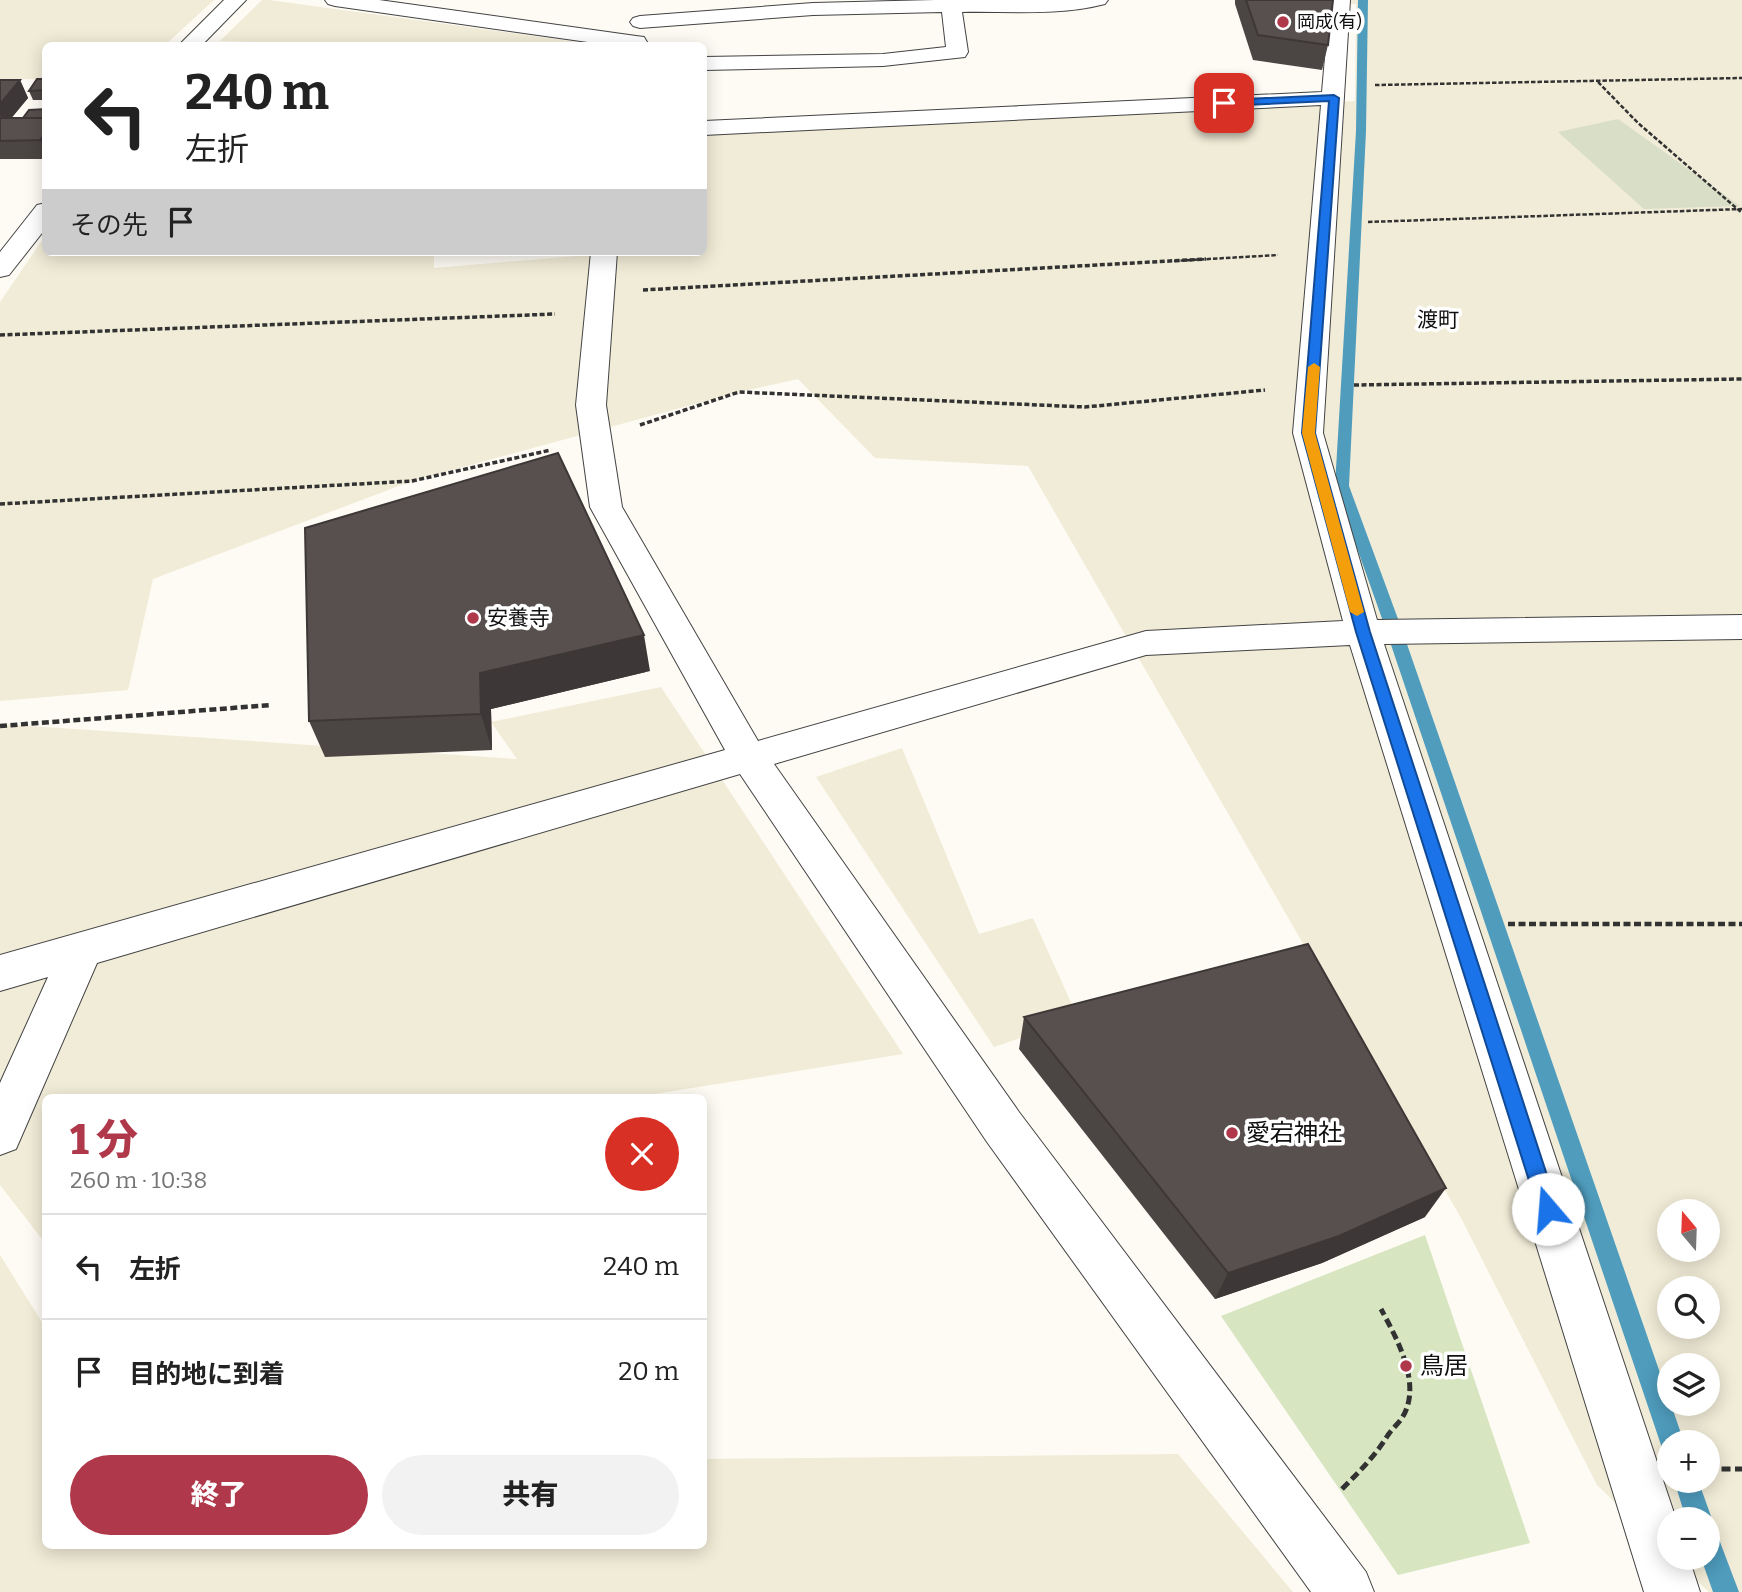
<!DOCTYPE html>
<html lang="ja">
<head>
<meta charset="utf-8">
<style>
	body { margin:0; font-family:Bitter,"Noto Sans JP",serif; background:#f2f2f2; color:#222; height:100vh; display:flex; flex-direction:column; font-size:26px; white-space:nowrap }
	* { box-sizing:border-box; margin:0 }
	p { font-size:23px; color:#767676 }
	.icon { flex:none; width:38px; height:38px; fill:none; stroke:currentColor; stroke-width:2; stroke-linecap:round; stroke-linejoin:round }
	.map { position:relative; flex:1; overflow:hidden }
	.details { position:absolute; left:42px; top:1094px; width:665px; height:455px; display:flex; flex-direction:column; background:#fff; border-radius:10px; box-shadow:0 4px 18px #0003 }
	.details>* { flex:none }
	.banner { position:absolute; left:42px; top:42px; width:665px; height:214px; border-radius:10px; box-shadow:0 4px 18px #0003; background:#fff; color:#222; overflow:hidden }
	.needle { width:46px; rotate:341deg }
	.tools { position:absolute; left:1657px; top:1199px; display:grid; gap:14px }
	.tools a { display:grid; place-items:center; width:63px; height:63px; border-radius:50%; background:#fff; box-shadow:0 4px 18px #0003; font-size:35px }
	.pin { position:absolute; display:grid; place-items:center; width:60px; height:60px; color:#fff; margin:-30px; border-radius:14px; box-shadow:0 4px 10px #0006 }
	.me { position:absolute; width:77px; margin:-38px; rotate:342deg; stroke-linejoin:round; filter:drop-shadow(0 0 5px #0008) }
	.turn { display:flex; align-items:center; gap:24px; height:147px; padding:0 28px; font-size:32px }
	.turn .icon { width:91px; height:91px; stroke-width:2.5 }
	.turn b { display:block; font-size:49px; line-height:60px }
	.then { display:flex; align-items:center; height:66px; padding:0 28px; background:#0003; gap:14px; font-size:26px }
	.round { display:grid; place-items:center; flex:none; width:74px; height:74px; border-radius:37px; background:#f2f2f2 }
	.summary { display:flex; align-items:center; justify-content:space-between; height:119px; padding:0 28px }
	h1 { font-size:42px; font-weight:800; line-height:52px; color:#af394a }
	.cta { display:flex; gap:14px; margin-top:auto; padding:14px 28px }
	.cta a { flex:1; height:80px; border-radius:42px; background:#af394a; color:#fff; font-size:28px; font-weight:800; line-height:80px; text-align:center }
	.cta a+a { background:#f2f2f2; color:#222 }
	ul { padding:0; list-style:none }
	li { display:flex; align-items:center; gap:21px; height:105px; padding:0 28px; border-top:2px solid #e0e0e0 }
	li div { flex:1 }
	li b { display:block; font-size:26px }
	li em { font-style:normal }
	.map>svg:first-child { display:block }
	.farmland { fill:#f1ecd7; fill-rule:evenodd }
	.green { fill:#d7e5c1 }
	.cemetery { fill:#d9dec7 }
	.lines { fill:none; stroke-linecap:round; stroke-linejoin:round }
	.stream { fill:#4f9cbd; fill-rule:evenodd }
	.minor-casing { stroke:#434343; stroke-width:2 }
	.path-far3 { stroke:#323232; stroke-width:2.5; stroke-dasharray:4.5 2; stroke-linecap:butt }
	.path-far2 { stroke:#323232; stroke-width:3.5; stroke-dasharray:5 2.5; stroke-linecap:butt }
	.path-far1 { stroke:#323232; stroke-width:4.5; stroke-dasharray:7 3.5; stroke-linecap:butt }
	.path { stroke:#323232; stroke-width:5; stroke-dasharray:9 4.5; stroke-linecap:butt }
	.minor { fill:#fff; fill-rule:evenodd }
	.wall { fill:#4b4543 }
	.shaded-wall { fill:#3d3837 }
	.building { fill:#57504e; stroke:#3d3837; stroke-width:2 }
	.route { fill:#1a73e8; stroke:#114b97; stroke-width:2 }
	.slow { fill:#f59e0b }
	.poi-dot { fill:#af394a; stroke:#fff; stroke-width:2.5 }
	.labels { text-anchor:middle; stroke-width:7; stroke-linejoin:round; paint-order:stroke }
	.far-poi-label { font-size:18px; fill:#101010; stroke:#fff; text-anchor:start }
	.far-quarter-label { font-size:21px; fill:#101010; stroke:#fff }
	.poi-label { font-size:21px; fill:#101010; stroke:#fff; text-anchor:start }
	.near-poi-label { font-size:24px; fill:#101010; stroke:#fff; text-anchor:start }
</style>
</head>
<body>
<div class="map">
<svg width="1742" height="1592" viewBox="0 0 1742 1592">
	<rect width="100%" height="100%" fill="#fefbf4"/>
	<g class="farmland">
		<polygon points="0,0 214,0 165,45 46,46 45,79 0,79"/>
		<polygon points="262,0 269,0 599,45 393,46 220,41"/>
		<path d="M 1256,0 L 1742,0 L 1742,1592 L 1709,1592 L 1672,1558 L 1708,1558 L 1708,1519 L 1670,1519 L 1669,1555 L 1597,1485 L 1461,1218 L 1028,466 L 875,458 L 798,379 L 739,392 L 412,481 L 153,579 L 128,690 L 0,701 L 0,302 L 45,236 L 46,252 L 434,252 L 434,268 L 624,252 L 704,252 L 704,135 L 1355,101 L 1356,4 ZM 1670,1211 L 1708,1211 L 1708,1250 L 1670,1250 ZM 1670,1288 L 1708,1288 L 1708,1326 L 1670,1326 ZM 1670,1365 L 1708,1365 L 1708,1404 L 1670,1404 ZM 1670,1442 L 1708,1442 L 1708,1480 L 1670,1480 Z"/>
		<polygon points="661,687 903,1054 636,1097 46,1097 45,1243 0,1185 0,724 517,759 491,722"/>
		<polygon points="902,748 979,934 1033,918 1078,1018 994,1047 816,777"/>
		<polygon points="0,1255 45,1327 46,1545 704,1545 704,1459 1178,1454 1293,1592 0,1592"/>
	</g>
	<polygon class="green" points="1425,1235 1530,1543 1398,1575 1221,1316"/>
	<polygon class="cemetery" points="1618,119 1740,206 1644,209 1558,132"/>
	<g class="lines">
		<g class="stream">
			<polygon points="1358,0 1368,0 1366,131 1349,486 1401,627 1684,1442 1670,1442 1670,1453 1663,1451 1660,1442 1385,627 1335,486 1356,131"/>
			<polygon points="1674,1480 1698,1480 1712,1519 1708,1527 1708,1519 1686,1519"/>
			<polygon points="1708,1530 1717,1534 1739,1592 1713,1592 1701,1558 1708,1558"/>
		</g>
		<g class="minor-casing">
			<g id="minor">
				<polygon points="224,0 246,0 201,46 178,46"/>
				<polygon points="325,0 379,0 636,36 644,37 647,42 644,46 616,46 335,6 328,4"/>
				<path d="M 935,0 L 1108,0 L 1105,4 C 1060,16 1008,11 962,12 L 968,52 L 965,57 L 883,66 L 704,70 L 704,57 L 883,54 L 946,47 L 942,12 L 813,15 L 640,28 L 633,26 L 630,22 L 633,18 L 640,16 L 813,3 Z"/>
				<polygon points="1330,0 1350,0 1323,433 1377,620 1742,615 1742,639 1384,644 1676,1519 1670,1519 1670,1558 1689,1558 1700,1592 1644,1592 1350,645 1146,655 774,764 1019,1112 1366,1572 1374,1592 1311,1592 987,1142 740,774 97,963 16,1149 0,1155 0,1083 48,977 0,991 0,955 725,750 590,507 576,405 591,252 617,252 606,405 622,507 758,741 1146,631 1343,621 1293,433 1321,105 704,135 704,121 1322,92"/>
				<polygon points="46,203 46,228 9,275 0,277 0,252 37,205"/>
			</g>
		</g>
		<g class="path-far3">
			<polyline points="1598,82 1638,123 1742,213"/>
			<polyline points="1375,85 1742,78"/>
			<polyline points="1368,222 1742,209"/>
			<polyline points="1174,261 1278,255"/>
		</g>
		<g class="path-far2">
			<polyline points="643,290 1206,259"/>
			<polyline points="0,335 555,314"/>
			<polyline points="1354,385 1742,379"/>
			<polyline points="640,425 739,392 1085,407 1265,390"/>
			<polyline points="0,504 412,481 551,450"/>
		</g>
		<g class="path-far1">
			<polyline points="0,726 271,705"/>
			<polyline points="1508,924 1742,924"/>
		</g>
		<g class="path">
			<polyline points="1708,1469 1742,1469"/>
			<path d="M 1342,1489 C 1360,1471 1375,1456 1388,1435 C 1392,1429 1398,1424 1402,1418 C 1423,1385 1397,1339 1381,1309"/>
		</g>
		<use href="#minor" class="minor"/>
	</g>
	<g class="wall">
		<polygon points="1235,0 1333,0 1328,45 1322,70 1253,60 1235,4"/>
		<polygon points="46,79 46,100 33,100 29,91"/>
		<polygon points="0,80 20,80 28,98 11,118 23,118 46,109 46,159 0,159"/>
		<polygon points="650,671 491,709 492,750 325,757 309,721"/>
		<polygon points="1024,1017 1425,1217 1322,1263 1215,1299 1019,1049"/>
	</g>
	<g class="shaded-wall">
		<polygon points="20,80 28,98 5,126 0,115 0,104"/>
		<polygon points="46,133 46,152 40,140"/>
		<polygon points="644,635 650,671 491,709 492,750 481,714 480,673"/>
		<polygon points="1446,1188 1425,1217 1322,1263 1215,1299 1228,1273"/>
	</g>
	<g class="building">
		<polygon points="1246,0 1333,0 1328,45 1258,35"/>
		<polygon points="37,79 46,79 46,90 29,91"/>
		<polygon points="0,80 20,80 0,104"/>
		<polygon points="46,109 46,118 23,118 29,110"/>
		<polygon points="0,118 46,118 46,133 40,140 0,141"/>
		<polygon points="558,453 644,635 480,673 481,714 309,721 305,528"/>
		<polygon points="1308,944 1446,1188 1339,1236 1228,1273 1024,1017"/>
	</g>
	<polygon class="route" points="1334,95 1339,98 1315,433 1370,632 1558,1209 1555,1216 1548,1219 1541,1216 1538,1209 1356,632 1302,433 1329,101 1224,106 1220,103 1224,100"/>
	<polygon class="slow" points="1314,363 1320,367 1315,433 1364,612 1357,616 1350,612 1302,433 1308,367"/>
	<g class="poi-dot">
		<circle cx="1283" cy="22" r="7"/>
		<circle cx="473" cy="618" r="7"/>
		<circle cx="1232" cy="1133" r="7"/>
		<circle cx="1406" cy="1366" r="7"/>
	</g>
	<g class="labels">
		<g class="far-poi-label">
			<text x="1297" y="28">岡成(有)</text>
		</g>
		<g class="far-quarter-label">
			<text x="1438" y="327">渡町</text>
		</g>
		<g class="poi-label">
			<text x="487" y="625">安養寺</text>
		</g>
		<g class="near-poi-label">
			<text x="1246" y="1141">愛宕神社</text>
			<text x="1420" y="1374">鳥居</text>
		</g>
	</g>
</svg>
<div class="tools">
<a><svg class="needle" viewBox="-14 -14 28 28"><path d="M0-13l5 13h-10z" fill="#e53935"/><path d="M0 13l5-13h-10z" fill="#767676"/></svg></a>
<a><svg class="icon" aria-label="search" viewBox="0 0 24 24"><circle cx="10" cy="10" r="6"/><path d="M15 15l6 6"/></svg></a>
<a><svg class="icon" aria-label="layers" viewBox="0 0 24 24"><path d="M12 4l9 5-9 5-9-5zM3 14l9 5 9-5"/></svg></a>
<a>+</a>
<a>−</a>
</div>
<div class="pin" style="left:1224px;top:103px;background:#d93025"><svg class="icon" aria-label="arrive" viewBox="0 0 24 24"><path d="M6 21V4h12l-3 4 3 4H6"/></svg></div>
<svg class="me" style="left:1548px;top:1209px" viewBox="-20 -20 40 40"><circle r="19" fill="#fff"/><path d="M0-13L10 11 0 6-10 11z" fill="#1a73e8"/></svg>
<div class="banner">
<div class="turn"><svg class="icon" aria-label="left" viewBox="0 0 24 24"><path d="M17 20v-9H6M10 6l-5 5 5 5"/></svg><div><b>240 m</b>左折</div></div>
<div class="then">その先<svg class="icon" aria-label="arrive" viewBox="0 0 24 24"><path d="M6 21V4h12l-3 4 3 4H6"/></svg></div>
</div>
<section class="details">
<div class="summary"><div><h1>1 分</h1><p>260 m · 10:38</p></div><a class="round" style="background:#d93025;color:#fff"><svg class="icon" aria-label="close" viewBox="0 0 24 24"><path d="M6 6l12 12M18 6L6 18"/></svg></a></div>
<ul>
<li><svg class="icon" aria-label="left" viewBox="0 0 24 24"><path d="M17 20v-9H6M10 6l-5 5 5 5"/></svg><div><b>左折</b></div><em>240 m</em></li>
<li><svg class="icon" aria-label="arrive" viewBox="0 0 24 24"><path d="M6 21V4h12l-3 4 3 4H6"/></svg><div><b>目的地に到着</b></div><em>20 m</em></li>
</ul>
<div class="cta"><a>終了</a><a>共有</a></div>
</section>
</div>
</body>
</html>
